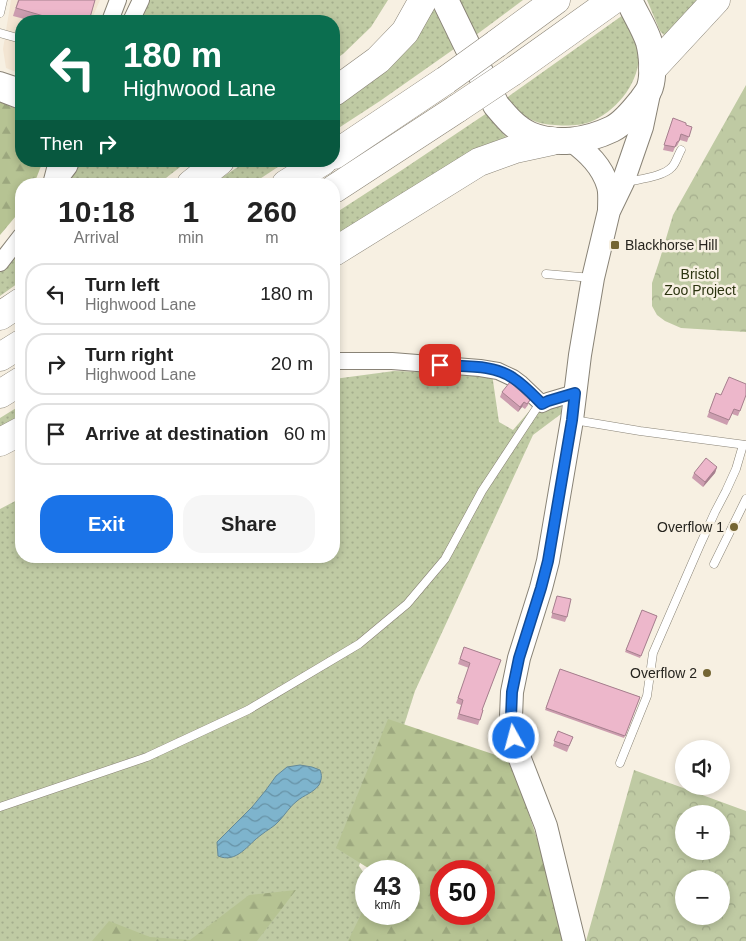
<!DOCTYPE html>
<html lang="en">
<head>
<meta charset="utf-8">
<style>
	body { margin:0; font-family:Arial,sans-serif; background:#f6f6f6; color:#222; height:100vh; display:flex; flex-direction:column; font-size:19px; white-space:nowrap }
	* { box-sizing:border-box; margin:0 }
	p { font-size:16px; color:#767676 }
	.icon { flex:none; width:28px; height:28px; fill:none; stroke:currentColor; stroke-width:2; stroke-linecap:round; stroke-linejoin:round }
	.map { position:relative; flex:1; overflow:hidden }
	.details { position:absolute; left:15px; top:178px; width:325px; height:385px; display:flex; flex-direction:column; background:#fff; border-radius:20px; box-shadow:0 2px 8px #0003 }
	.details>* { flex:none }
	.hud { position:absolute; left:15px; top:15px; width:325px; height:152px; border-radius:20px; box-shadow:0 2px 8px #0003; background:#0b6e4f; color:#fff; overflow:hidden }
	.buttons { position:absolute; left:675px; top:740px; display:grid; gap:10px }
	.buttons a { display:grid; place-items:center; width:55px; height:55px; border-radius:50%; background:#fff; box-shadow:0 2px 8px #0003; font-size:25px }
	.speed { position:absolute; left:355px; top:860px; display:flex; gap:10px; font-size:25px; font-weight:700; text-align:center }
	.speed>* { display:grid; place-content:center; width:65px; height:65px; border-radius:50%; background:#fff; box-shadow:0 2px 8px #0003; line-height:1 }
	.speed small { font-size:12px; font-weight:400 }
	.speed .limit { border:8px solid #d22; background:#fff; color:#111 }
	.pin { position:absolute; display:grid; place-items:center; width:42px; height:42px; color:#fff; margin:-21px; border-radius:10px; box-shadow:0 2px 8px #0006 }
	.me { position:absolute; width:55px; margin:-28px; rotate:353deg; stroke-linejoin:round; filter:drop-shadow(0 0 4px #0008) }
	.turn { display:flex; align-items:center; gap:18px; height:105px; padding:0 25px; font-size:22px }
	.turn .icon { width:65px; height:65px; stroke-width:2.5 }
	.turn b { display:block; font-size:35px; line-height:42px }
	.then { display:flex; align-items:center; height:48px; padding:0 25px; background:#0003; gap:10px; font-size:19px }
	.eta { display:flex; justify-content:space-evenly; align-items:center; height:85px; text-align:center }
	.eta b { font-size:30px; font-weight:700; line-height:35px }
	.button { display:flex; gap:10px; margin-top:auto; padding:10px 25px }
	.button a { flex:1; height:58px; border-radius:20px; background:#1a73e8; color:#fff; font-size:20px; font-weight:700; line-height:58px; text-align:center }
	.button a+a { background:#f6f6f6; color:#222 }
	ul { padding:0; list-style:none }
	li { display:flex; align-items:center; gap:15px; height:62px; margin:0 10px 8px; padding:0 15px; border:2px solid #e0e0e0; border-radius:20px }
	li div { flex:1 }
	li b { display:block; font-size:19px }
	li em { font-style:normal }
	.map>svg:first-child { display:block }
	.commercial { fill:#f3e5d2 }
	.grass { fill:url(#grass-dots) }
	.forest { fill:url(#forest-firs); fill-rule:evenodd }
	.park { fill:url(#park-crowns); fill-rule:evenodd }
	.water { fill:url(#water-waves); stroke:#648998 }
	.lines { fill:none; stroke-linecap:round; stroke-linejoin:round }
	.lane-casing { stroke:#898376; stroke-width:9 }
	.street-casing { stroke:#898376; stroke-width:18 }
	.secondary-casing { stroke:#898376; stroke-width:24 }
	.primary-casing { stroke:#898376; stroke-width:28 }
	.highway-casing { stroke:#898376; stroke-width:29 }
	.lane { stroke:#fff; stroke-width:8 }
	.street { stroke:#fff; stroke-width:16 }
	.secondary { stroke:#fff; stroke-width:22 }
	.primary { stroke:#fff; stroke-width:26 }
	.highway { stroke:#fff; stroke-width:28 }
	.highway-bridge-casing { stroke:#898376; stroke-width:29; stroke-linecap:butt }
	.highway-bridge { stroke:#fff; stroke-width:28 }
	.wall { fill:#cc9daf }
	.shaded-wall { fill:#a6808e }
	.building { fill:#edb7cb; stroke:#a6808e }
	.route-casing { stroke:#114b97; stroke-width:12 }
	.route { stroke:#1a73e8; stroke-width:9 }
	.poi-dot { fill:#746533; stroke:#f7f0e2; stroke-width:2 }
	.labels { text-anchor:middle; stroke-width:5; stroke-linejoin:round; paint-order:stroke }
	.poi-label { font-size:14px; fill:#26241e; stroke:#f7f0e2; text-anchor:end }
	.park-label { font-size:14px; fill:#2b330f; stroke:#f7f0e2 }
</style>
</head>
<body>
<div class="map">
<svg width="746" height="941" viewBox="0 0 746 941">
	<defs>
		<pattern id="grass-dots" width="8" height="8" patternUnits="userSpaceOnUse" patternTransform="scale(1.25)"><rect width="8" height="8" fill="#bfcaa3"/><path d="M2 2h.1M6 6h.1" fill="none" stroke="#a4ad8c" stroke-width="1.8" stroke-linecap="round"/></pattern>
		<pattern id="forest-firs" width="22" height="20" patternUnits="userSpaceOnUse" patternTransform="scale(1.25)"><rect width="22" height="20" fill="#b6c393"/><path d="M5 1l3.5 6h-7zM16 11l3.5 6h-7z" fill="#9ca77e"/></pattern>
		<pattern id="park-crowns" width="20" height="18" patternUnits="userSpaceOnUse" patternTransform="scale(1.25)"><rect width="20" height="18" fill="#bfcaa3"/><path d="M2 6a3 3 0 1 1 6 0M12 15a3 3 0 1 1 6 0" fill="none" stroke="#a4ad8c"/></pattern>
		<pattern id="water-waves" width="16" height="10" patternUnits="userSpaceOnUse" patternTransform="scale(1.25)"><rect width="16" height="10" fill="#7eb4cd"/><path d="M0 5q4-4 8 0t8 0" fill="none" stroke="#6792a6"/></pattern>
	</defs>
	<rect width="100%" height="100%" fill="#f7f0e2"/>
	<polygon class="commercial" points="11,0 100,0 91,21 21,21 21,74 6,68 3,49"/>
	<g class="grass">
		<polygon points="146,0 388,0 371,27 343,54 334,60 334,21 137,21"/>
		<polygon points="430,0 454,49 380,101 334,131 334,103"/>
		<polygon points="458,0 523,0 476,35"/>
		<polygon points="647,0 697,0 665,36 660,31"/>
		<path d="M 623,15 C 629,26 639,45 639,58 C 637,86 615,112 590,122 C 577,127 553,126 540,123 C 526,119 515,109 505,99 Z"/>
		<polygon points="487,113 496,126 508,139 334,239 334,214 405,168"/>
		<polygon points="78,161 188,161 158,184 66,184"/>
		<polygon points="247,161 287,161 252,184 212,184"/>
		<polygon points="21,249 21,281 0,296 0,272"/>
		<polygon points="394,371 492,374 499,422 513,430 538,401 561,400 561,414 533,435 415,691 359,866 366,876 366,914 416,941 0,941 0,509 21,498 21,556 334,556 334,379"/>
		<polygon points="21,405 21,420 0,431 0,418"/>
	</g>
	<g class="forest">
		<polygon points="0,102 21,111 21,161 43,161 34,184 21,184 21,210 0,235"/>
		<path d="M 388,719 L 511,760 L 571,941 L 348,941 L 366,904 L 366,914 L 409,914 L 409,871 L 373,871 L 336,848 ZM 441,871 L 484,871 L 484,914 L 441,914 Z"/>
		<polygon points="296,890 257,941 92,941 109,921 150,937 190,940 249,895"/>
	</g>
	<g class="park">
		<polygon points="746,85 746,332 681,328 665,321 657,315 652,306 652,283 659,262 673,215"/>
		<path d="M 634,770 L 746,811 L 746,941 L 586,941 ZM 684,814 L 721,814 L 721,851 L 684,851 ZM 684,879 L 721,879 L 721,916 L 684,916 Z"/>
	</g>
	<path class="water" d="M 300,765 L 312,767 L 320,770 C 322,775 322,779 319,785 C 313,793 304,795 297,801 C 290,806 285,815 279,821 C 274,827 267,830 261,835 C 248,844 237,864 218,856 L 217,842 L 252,807 L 266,790 L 276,776 L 287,767 Z"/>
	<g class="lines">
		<g class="lane-casing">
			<g id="lane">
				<polyline points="0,13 3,0"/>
				<polyline points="0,33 21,39"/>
				<path d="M 627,182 C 639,179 663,177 672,167 C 676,163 678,155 681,150"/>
				<polyline points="546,274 592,278"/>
				<polyline points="574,420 640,431 746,445"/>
				<polyline points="714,564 746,499"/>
				<polyline points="620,763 647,696 653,653 700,545 715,512 726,491 736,469 743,445"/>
				<polyline points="0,807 147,757 248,710 359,644 407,604 445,559 482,491 538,406 542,404"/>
			</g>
		</g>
		<g class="street-casing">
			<g id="street">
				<polyline points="110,21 118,0"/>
				<polyline points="131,21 141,0"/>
				<polyline points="0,80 21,87"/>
				<polyline points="0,93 21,101"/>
				<polyline points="51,184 57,161"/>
				<polyline points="56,184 69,167 71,161"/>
				<polyline points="0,263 21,236"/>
				<polyline points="334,361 392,361 480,368 498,371 513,378 521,384 542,404 548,401 575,393"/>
			</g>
		</g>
		<g class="secondary-casing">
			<g id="secondary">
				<path d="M 572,141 C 588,153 602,166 608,186 C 610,193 609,203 609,210"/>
				<polyline points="574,941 546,826 520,759 514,738 511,717 512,692 519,658 541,588 548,561 572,420 580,355 593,278 609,211 623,182 642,127 650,89"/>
			</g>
		</g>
		<g class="primary-casing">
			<path id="primary" d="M 445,0 L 496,105 C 506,117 516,129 530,135 C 556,146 587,141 612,129 C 624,123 634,110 642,100 C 645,96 649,91 650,87 C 654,75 652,53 649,42 C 644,27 635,14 629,0"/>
		</g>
		<g class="highway-casing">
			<g id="highway">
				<polyline points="496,44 556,0"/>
				<polyline points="653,68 716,0"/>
				<polyline points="512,72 613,0"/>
				<polyline points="334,92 378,60 405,32 423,0"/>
				<polyline points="334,155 446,80"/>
				<polyline points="191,184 220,161"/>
				<polyline points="286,184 323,161"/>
				<polyline points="334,189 458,108"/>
				<polyline points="334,252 479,162 515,149 552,141"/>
				<polyline points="0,316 21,302"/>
				<polyline points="0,357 21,344"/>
				<polyline points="0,394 21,381"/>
				<polyline points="0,442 21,431"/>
			</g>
		</g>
		<use href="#lane" class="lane"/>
		<use href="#street" class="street"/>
		<use href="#secondary" class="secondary"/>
		<use href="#primary" class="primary"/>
		<use href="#highway" class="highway"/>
		<g class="highway-bridge-casing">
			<g id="highway-bridge">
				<polyline points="446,80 496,44"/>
				<polyline points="458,108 512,72"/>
			</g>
		</g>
		<use href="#highway-bridge" class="highway-bridge"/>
	</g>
	<g class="wall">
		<polygon points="18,0 95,0 89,21 32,21 13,16"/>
		<polygon points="673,118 686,125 692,127 687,142 680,140 677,146 675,147 673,152 663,150"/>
		<polygon points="502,392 530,400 528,405 525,409 522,407 518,412 500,397"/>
		<polygon points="716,393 721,395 746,395 738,416 732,414 727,425 707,417"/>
		<polygon points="717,467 715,473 703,487 692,478 694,473"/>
		<polygon points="557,596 567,617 565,622 551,618"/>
		<polygon points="642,610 657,616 640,658 625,652"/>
		<polygon points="464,647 501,660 482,710 483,710 478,725 457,719 461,705 456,703 469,668 458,664"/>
		<polygon points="560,669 640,697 624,738 545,710"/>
		<polygon points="558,731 573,737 567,752 553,746"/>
	</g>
	<g class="shaded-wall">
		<polygon points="524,402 522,407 518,412 520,407"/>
		<polygon points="717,467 715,473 703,487 705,482"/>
	</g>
	<g class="building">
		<polygon points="19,0 95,0 89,21 61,21 16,8"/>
		<polygon points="673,118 686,123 686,125 692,127 689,137 681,134 679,141 677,142 675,147 664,145"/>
		<polygon points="729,377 746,384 746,395 740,411 734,409 729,420 709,412 716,393 721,395"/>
		<polygon points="510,382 530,400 527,404 524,402 520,407 502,392"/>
		<polygon points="706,458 717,467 705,482 694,473"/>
		<polygon points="557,596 571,599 567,617 552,613"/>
		<polygon points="642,610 657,616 641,656 626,650"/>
		<polygon points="464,647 501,660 482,710 483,710 480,720 459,714 463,700 458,698 470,663 460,659"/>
		<polygon points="560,669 640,697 625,736 546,708"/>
		<polygon points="558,731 573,737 569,746 554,741"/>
	</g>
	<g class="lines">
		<g class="route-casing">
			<path id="route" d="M 440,365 C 464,367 493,364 513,378 C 524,385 533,395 542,404 L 548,401 L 575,393 L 572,420 L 548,561 L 541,588 L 519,658 L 512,692 L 511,717 L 514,738"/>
		</g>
		<use href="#route" class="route"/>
	</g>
	<g class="poi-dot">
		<rect x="610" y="240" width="10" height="10" rx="2.5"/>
		<circle cx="734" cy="527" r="5"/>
		<circle cx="707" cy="673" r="5"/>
	</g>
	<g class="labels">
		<g class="poi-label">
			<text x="625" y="250" text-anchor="start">Blackhorse Hill</text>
			<text x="724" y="532">Overflow 1</text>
			<text x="697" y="678">Overflow 2</text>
		</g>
		<g class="park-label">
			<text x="700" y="279">Bristol<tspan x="700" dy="16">Zoo Project</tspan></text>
		</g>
	</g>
</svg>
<div class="buttons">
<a><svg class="icon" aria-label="sound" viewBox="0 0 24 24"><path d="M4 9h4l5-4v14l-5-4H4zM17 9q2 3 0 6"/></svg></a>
<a>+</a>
<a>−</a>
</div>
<div class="speed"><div>43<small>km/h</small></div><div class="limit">50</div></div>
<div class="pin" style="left:440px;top:365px;background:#d93025"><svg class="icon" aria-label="arrive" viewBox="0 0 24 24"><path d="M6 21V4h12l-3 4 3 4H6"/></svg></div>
<svg class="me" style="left:514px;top:738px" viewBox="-20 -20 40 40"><circle r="17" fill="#1a73e8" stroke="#fff" stroke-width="3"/><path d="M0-11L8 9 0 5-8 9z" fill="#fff"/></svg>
<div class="hud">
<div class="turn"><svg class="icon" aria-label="left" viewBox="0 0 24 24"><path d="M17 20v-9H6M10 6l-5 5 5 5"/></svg><div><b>180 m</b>Highwood Lane</div></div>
<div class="then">Then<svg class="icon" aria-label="right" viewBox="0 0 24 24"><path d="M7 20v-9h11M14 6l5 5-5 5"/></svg></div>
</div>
<section class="details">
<div class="eta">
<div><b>10:18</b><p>Arrival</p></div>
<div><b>1</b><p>min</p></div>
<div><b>260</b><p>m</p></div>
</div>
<ul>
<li><svg class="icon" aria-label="left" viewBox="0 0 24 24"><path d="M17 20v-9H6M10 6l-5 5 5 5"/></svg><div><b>Turn left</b><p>Highwood Lane</p></div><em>180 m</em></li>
<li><svg class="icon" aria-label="right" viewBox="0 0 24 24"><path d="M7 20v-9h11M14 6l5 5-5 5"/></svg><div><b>Turn right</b><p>Highwood Lane</p></div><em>20 m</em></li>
<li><svg class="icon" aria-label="arrive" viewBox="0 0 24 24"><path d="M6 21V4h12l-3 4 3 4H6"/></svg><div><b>Arrive at destination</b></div><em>60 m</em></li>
</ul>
<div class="button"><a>Exit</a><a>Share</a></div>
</section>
</div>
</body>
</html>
